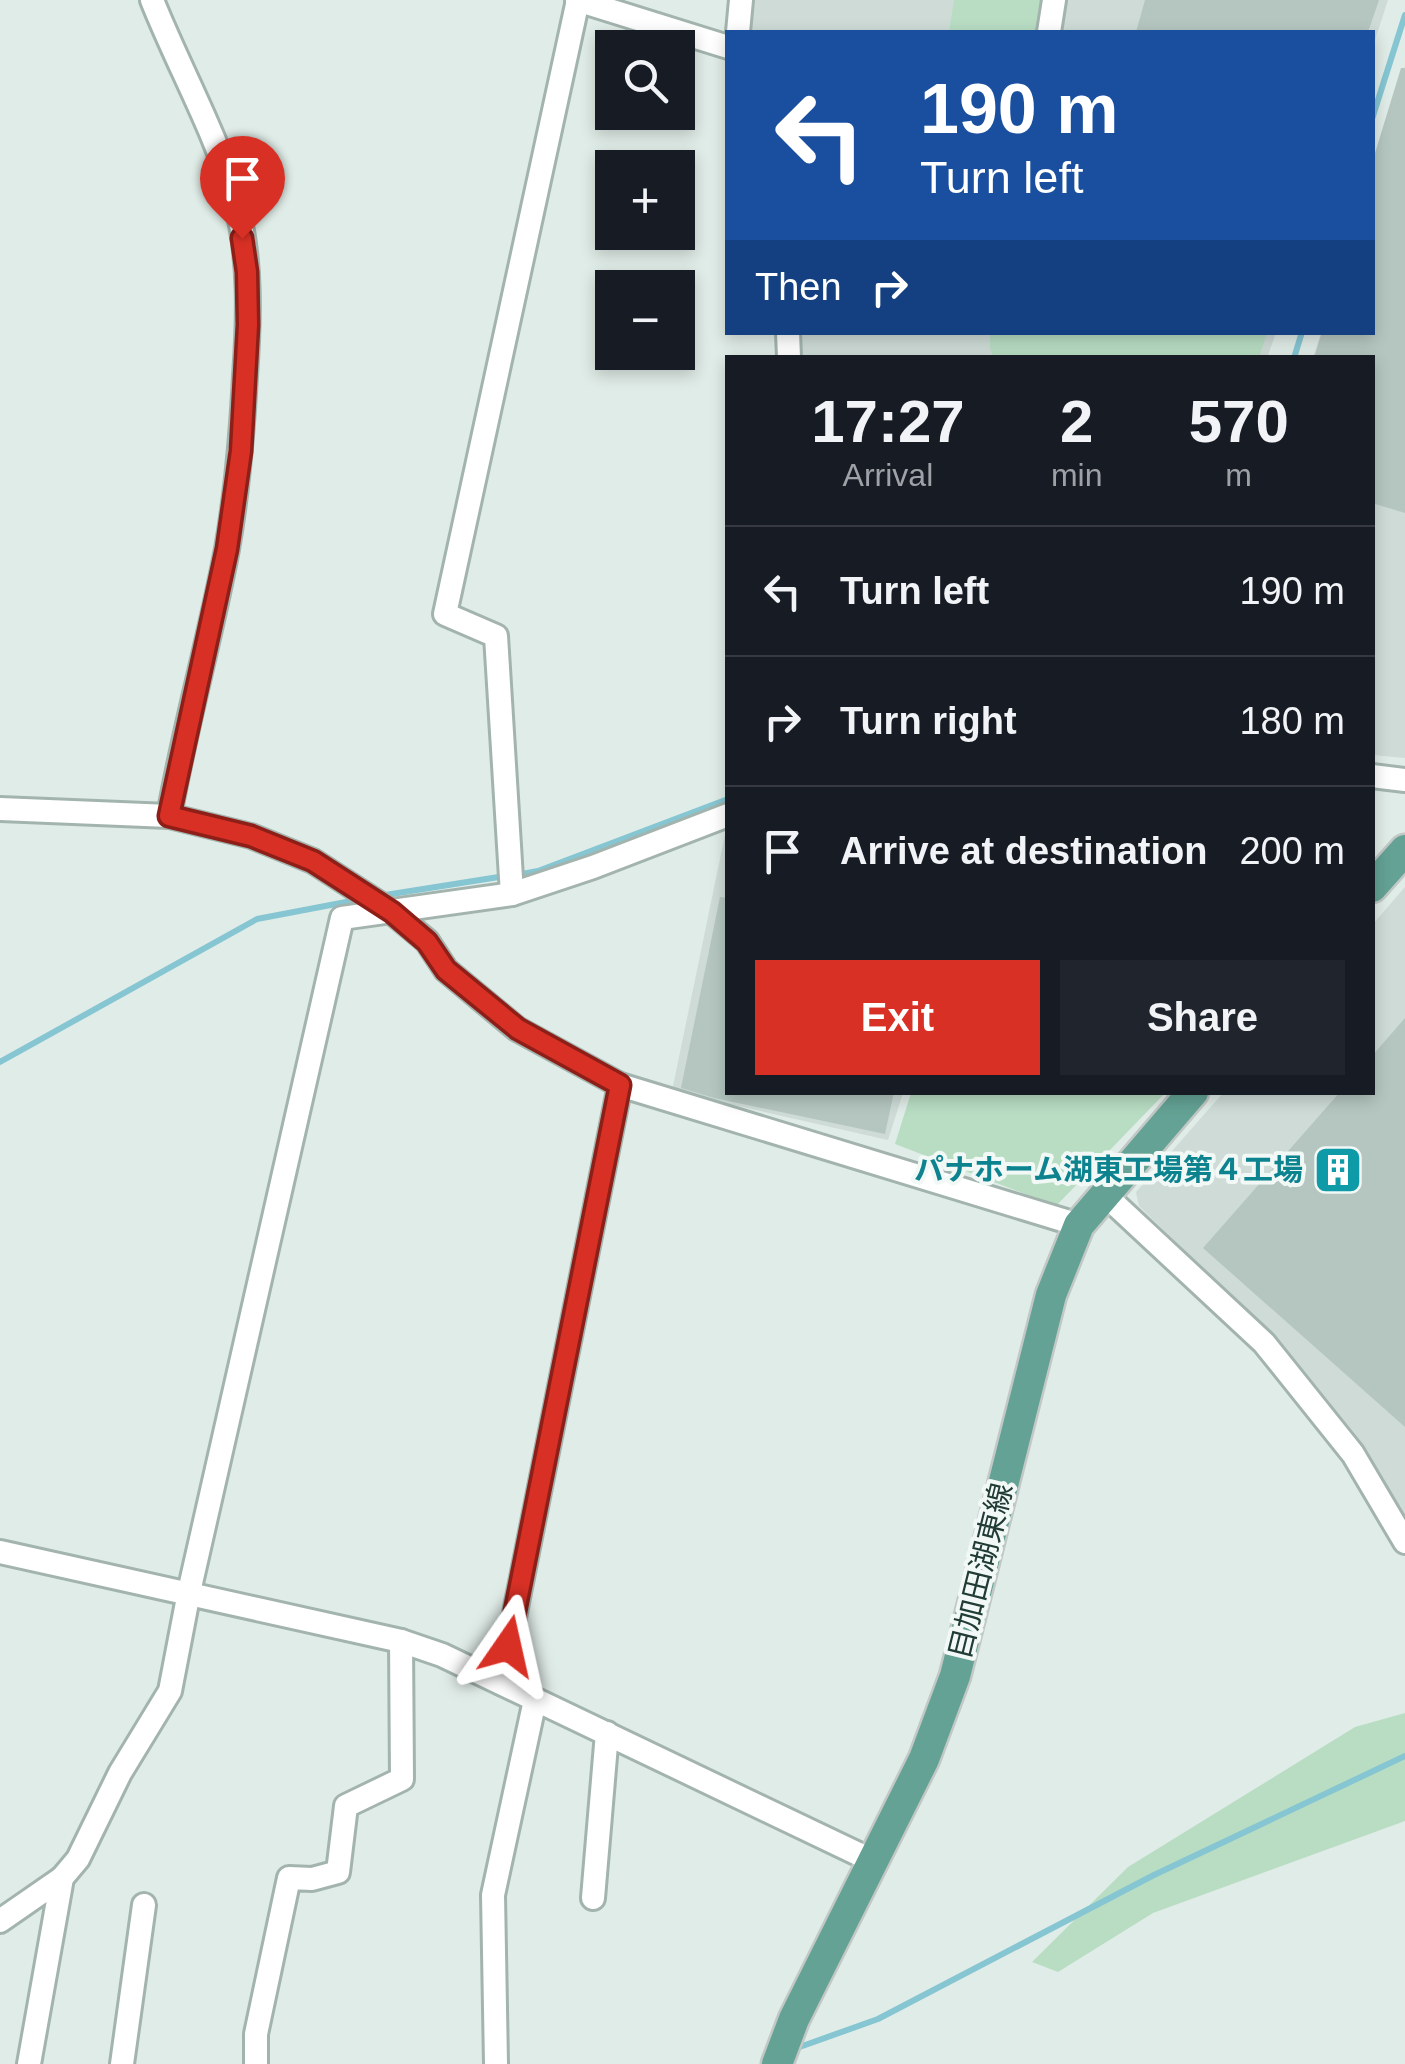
<!DOCTYPE html>
<html lang="en">
<head>
<meta charset="utf-8">
<style>
	body { margin:0; font-family:Helvetica,"Noto Sans JP",sans-serif; background:#20242c; color:#f1f3f6; height:100vh; display:flex; flex-direction:column; font-size:38px; white-space:nowrap }
	* { box-sizing:border-box; margin:0 }
	p { font-size:32px; color:#9ea1a6 }
	.icon { flex:none; width:55px; height:55px; fill:none; stroke:currentColor; stroke-width:2; stroke-linecap:round; stroke-linejoin:round }
	.map { position:relative; flex:1; overflow:hidden }
	.side { position:absolute; left:725px; top:355px; width:650px; height:740px; display:flex; flex-direction:column; background:#171b24; border-radius:0px; box-shadow:0 5px 15px #0003 }
	.side>* { flex:none }
	.guide { position:absolute; left:725px; top:30px; width:650px; height:305px; border-radius:0px; box-shadow:0 5px 15px #0003; background:#1a4fa0; color:#fff; overflow:hidden }
	.buttons { position:absolute; left:595px; top:30px; display:grid; gap:20px }
	.buttons a { display:grid; place-items:center; width:100px; height:100px; border-radius:0px; background:#171b24; box-shadow:0 5px 15px #0003; font-size:50px }
	.pin { position:absolute; display:grid; place-items:center; width:85px; height:85px; color:#fff; margin:-102px -42px; border-radius:50% 50% 50% 0; rotate:-45deg; box-shadow:0 0 10px #0007 }
	.pin .icon { rotate:45deg }
	.me { position:absolute; width:110px; margin:-55px; rotate:11deg; stroke-linejoin:round; filter:drop-shadow(0 0 8px #0008) }
	.turn { display:flex; align-items:center; gap:35px; height:210px; padding:0 30px; font-size:45px }
	.turn .icon { width:130px; height:130px; stroke-width:2.5 }
	.turn b { display:block; font-size:70px; line-height:85px }
	.then { display:flex; align-items:center; height:95px; padding:0 30px; background:#0003; gap:20px; font-size:38px }
	.eta { display:flex; justify-content:space-evenly; align-items:center; height:170px; text-align:center }
	.eta b { font-size:60px; font-weight:700; line-height:70px }
	.primary-button { display:flex; gap:20px; margin-top:auto; padding:20px 30px }
	.primary-button a { flex:1; height:115px; border-radius:0px; background:#d93025; color:#fff; font-size:40px; font-weight:700; line-height:115px; text-align:center }
	.primary-button a+a { background:#20242c; color:#f1f3f6 }
	ul { padding:0; list-style:none }
	li { display:flex; align-items:center; gap:30px; height:130px; padding:0 30px; border-top:2px solid #363941 }
	li div { flex:1 }
	li b { display:block; font-size:38px }
	li em { font-style:normal }
	.map>svg:first-child { display:block }
	.built { fill:#cedbd6 }
	.green { fill:#b8ddc3 }
	.lines { fill:none; stroke-linecap:round; stroke-linejoin:round }
	.stream { stroke:#86c5d2; stroke-width:6 }
	.building { fill:#b5c6c0 }
	.minor-casing { stroke:#a3b4ae; stroke-width:28 }
	.major-casing { stroke:#c1c8c6; stroke-width:35 }
	.minor { stroke:#fff; stroke-width:22 }
	.major { stroke:#63a294; stroke-width:30 }
	.route-casing { stroke:#8d1f18; stroke-width:25 }
	.route { stroke:#d93025; stroke-width:18 }
	.labels { text-anchor:middle; stroke-width:8; stroke-linejoin:round; paint-order:stroke }
	.culture-label { font-size:30px; font-weight:bold; fill:#0d838f; stroke:#f1f8f5; text-anchor:end }
	.street-label { font-size:30px; fill:#203c35; stroke:#f1f8f5 }
</style>
</head>
<body>
<div class="map">
<svg width="1405" height="2064" viewBox="0 0 1405 2064">
	<rect width="100%" height="100%" fill="#e0ece7"/>
	<g class="built">
		<polygon points="754,0 1388,0 1373,46 1372,32 747,32"/>
		<polygon points="1405,66 1405,758 1373,755 1372,358 1313,358 1321,333 1372,332 1373,168"/>
		<polygon points="795,333 1276,333 1267,358 796,357"/>
		<polygon points="727,825 728,1092 903,1093 888,1140 672,1091"/>
		<polygon points="1405,887 1405,1517 1363,1447 1259,1323 1139,1206 1136,1192 1223,1093 1372,1092 1373,924"/>
	</g>
	<g class="green">
		<polygon points="954,0 1050,0 1045,32 949,32"/>
		<polygon points="990,333 990,332 1267,333 1259,358 993,357 990,348"/>
		<polygon points="911,1093 911,1092 1165,1093 1056,1206 895,1144"/>
		<polygon points="1405,1713 1405,1821 1153,1913 1058,1972 1032,1962 1128,1867 1355,1727"/>
	</g>
	<g class="lines">
		<g class="stream">
			<polyline points="1372,119 1405,15"/>
			<polyline points="1294,358 1302,332"/>
			<polyline points="517,875 538,871 728,799"/>
			<polyline points="379,896 505,876"/>
			<polyline points="0,1062 257,919 362,899"/>
			<polyline points="794,2049 878,2019 1154,1875 1405,1756"/>
		</g>
	</g>
	<g class="building">
		<polygon points="1145,0 1379,0 1368,32 1136,32"/>
		<polygon points="1401,68 1405,68 1405,513 1372,503 1372,358 1314,358 1322,332 1372,332 1372,163"/>
		<polygon points="720,897 728,898 728,1092 894,1092 885,1134 714,1098 681,1088"/>
		<polygon points="1405,1018 1405,1427 1203,1248 1340,1092 1372,1092 1372,1056"/>
	</g>
	<g class="lines">
		<g class="minor-casing">
			<g id="minor">
				<path d="M 152,0 C 179,68 216,132 236,203 C 251,259 249,319 245,376 C 242,434 237,492 227,549 C 210,639 185,726 169,816"/>
				<polyline points="577,0 728,47"/>
				<polyline points="738,32 741,0"/>
				<polyline points="1049,32 1054,0"/>
				<polyline points="788,332 789,358"/>
				<polyline points="1372,776 1405,780"/>
				<polyline points="0,809 169,816 251,836 313,861 392,912 427,941 446,970 517,1029 620,1085 1079,1225"/>
				<polyline points="512,894 496,636 445,614 578,0"/>
				<polyline points="1104,1194 1264,1343 1353,1454 1405,1542"/>
				<polyline points="0,1552 401,1641 442,1655 875,1862"/>
				<polyline points="501,1683 620,1085"/>
				<polyline points="593,1898 607,1733"/>
				<polyline points="0,1921 62,1878"/>
				<polyline points="29,2064 62,1878 78,1859 120,1773 170,1691 189,1592 342,918 512,894 593,867 728,815"/>
				<polyline points="122,2064 144,1905"/>
				<polyline points="256,2064 256,2034 289,1878 312,1879 338,1872 346,1806 402,1779 401,1641"/>
				<polyline points="496,2064 493,1895 535,1700"/>
			</g>
		</g>
		<g class="major-casing">
			<g id="major">
				<polyline points="1372,887 1405,850"/>
				<polyline points="777,2064 794,2019 924,1759 955,1676 1051,1295 1079,1225 1193,1092"/>
			</g>
		</g>
		<use href="#minor" class="minor"/>
		<use href="#major" class="major"/>
	</g>
	<g class="lines">
		<g class="route-casing">
			<polyline id="route" points="242,238 247,272 248,325 241,451 227,549 169,816 251,836 313,861 392,912 427,942 446,970 518,1029 620,1085 508,1646"/>
		</g>
		<use href="#route" class="route"/>
	</g>
	<defs>
		<g id="building-square" transform="scale(2.5)"><rect x="-9" y="-9" width="18" height="18" rx="4" fill="#0f9aa8" stroke="#f1f8f5"/><path d="M-4-6H4V6H1V3H-1V6H-4ZM-2.5-4.3h1.7v1.8h-1.7ZM.8-4.3h1.7v1.8H.8ZM-2.5-1h1.7V.8h-1.7ZM.8-1h1.7V.8H.8Z" fill="#fff"/></g>
	</defs>
	<g fill-rule="evenodd">
		<use href="#building-square" x="1338" y="1170"/>
	</g>
	<g class="labels">
		<g class="culture-label">
			<text x="1303" y="1180">パナホーム湖東工場第４工場</text>
		</g>
		<g class="street-label">
			<text transform="translate(981 1571) rotate(-76)" y="10">目加田湖東線</text>
		</g>
	</g>
</svg>
<div class="buttons">
<a><svg class="icon" aria-label="search" viewBox="0 0 24 24"><circle cx="10" cy="10" r="6"/><path d="M15 15l6 6"/></svg></a>
<a>+</a>
<a>−</a>
</div>
<div class="pin" style="left:242px;top:238px;background:#d93025"><svg class="icon" aria-label="arrive" viewBox="0 0 24 24"><path d="M6 21V4h12l-3 4 3 4H6"/></svg></div>
<svg class="me" style="left:508px;top:1646px" viewBox="-20 -20 40 40"><path d="M0-17L14 15 0 8-14 15z" fill="#d93025" stroke="#fff" stroke-width="4"/></svg>
<div class="guide">
<div class="turn"><svg class="icon" aria-label="left" viewBox="0 0 24 24"><path d="M17 20v-9H6M10 6l-5 5 5 5"/></svg><div><b>190 m</b>Turn left</div></div>
<div class="then">Then<svg class="icon" aria-label="right" viewBox="0 0 24 24"><path d="M7 20v-9h11M14 6l5 5-5 5"/></svg></div>
</div>
<section class="side">
<div class="eta">
<div><b>17:27</b><p>Arrival</p></div>
<div><b>2</b><p>min</p></div>
<div><b>570</b><p>m</p></div>
</div>
<ul>
<li><svg class="icon" aria-label="left" viewBox="0 0 24 24"><path d="M17 20v-9H6M10 6l-5 5 5 5"/></svg><div><b>Turn left</b></div><em>190 m</em></li>
<li><svg class="icon" aria-label="right" viewBox="0 0 24 24"><path d="M7 20v-9h11M14 6l5 5-5 5"/></svg><div><b>Turn right</b></div><em>180 m</em></li>
<li><svg class="icon" aria-label="arrive" viewBox="0 0 24 24"><path d="M6 21V4h12l-3 4 3 4H6"/></svg><div><b>Arrive at destination</b></div><em>200 m</em></li>
</ul>
<div class="primary-button"><a>Exit</a><a>Share</a></div>
</section>
</div>
</body>
</html>
